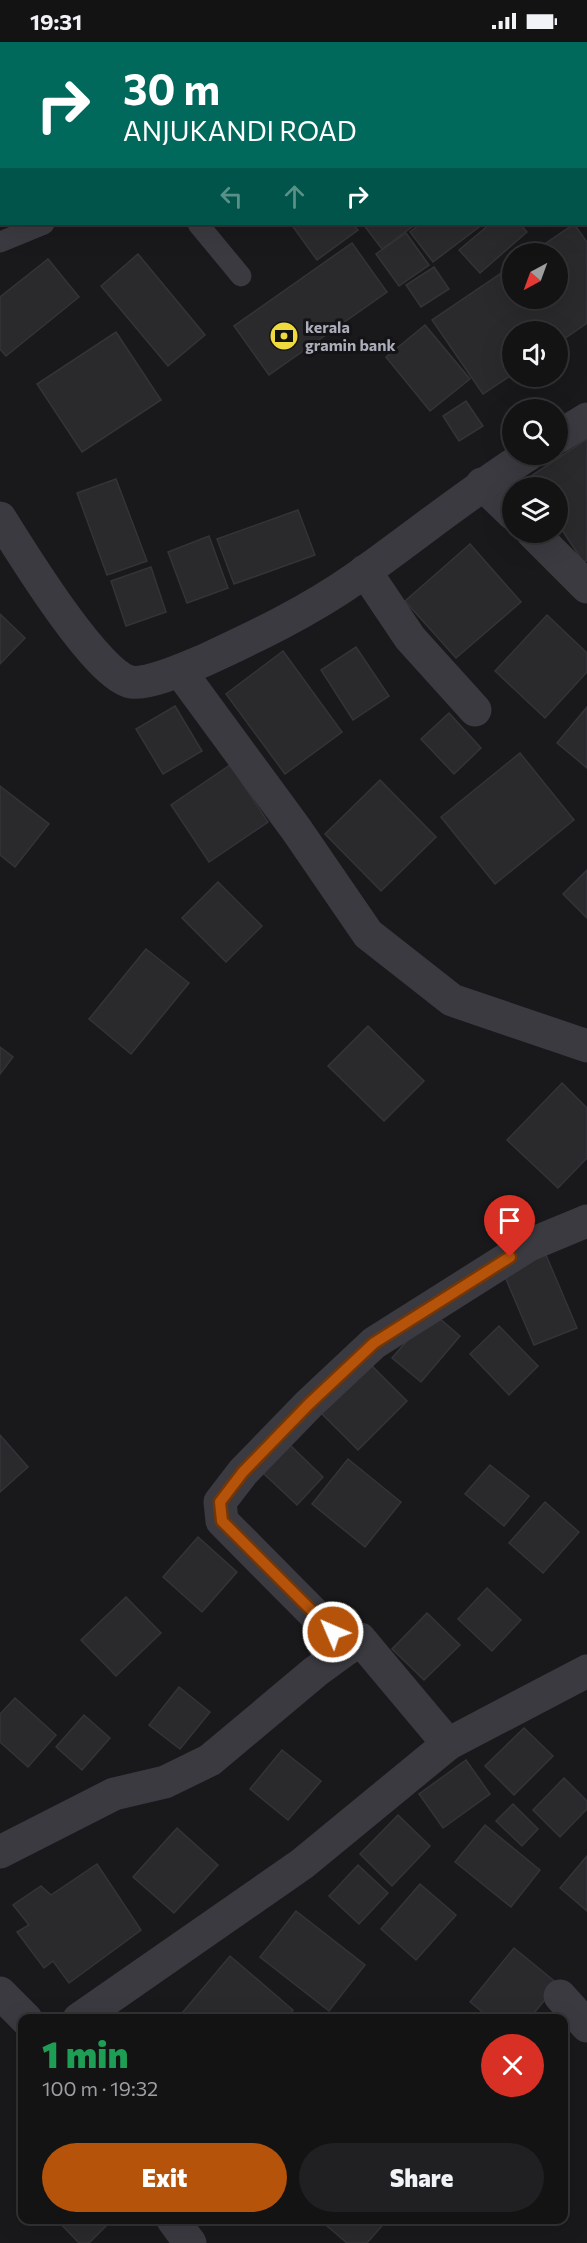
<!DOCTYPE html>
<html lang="en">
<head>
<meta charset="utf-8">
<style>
	body { margin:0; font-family:Commissioner,sans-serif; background:#202022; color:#f1f3f6; height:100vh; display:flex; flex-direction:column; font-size:22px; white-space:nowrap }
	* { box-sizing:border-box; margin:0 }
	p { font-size:20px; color:#9d9ea0 }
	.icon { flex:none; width:33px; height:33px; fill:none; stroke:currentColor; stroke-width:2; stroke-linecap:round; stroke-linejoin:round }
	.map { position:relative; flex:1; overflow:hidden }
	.sheet { position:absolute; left:18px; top:1972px; width:550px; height:210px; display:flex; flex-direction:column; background:#131314; border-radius:12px; box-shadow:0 6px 24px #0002,0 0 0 2px #323234 }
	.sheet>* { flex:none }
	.guide { position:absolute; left:0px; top:0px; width:588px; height:183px; box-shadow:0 6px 24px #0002,0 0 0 2px #323234; background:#00695c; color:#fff; overflow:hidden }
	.needle { width:39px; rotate:221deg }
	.controls { position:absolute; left:502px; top:201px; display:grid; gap:12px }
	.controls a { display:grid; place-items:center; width:66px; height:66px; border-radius:50%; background:#131314; box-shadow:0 6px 24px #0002,0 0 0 2px #323234; font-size:30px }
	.pin { position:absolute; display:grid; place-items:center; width:51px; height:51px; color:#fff; margin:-62px -26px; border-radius:50% 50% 50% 0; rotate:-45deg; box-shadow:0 0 6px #0007 }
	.pin .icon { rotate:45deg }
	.me { position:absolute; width:66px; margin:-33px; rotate:315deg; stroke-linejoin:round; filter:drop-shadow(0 0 4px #0008) }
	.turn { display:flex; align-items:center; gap:21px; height:126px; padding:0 24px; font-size:27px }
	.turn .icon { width:78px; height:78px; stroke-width:2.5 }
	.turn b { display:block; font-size:42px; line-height:51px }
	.lanes { display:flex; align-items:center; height:57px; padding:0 24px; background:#0003; justify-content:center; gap:30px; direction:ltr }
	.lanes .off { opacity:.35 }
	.round { display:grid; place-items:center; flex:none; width:63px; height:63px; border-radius:32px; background:#202022 }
	.headline { display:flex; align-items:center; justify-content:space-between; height:102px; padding:0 24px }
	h1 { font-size:36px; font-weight:800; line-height:45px; color:#1e9e55 }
	.primary-button { display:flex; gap:12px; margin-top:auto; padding:12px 24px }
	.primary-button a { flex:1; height:69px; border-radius:36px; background:#b45309; color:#fff; font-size:24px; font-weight:800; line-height:69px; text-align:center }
	.primary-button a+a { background:#202022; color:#f1f3f6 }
	.status { display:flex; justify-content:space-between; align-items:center; height:42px; padding:0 30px; background:#131314; direction:ltr }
	.status svg { height:16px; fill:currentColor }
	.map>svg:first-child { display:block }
	.building { fill:#2a292c; stroke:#343337; stroke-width:1.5 }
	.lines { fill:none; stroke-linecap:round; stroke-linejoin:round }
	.service { stroke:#3a3a40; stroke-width:21 }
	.minor { stroke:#3a3a40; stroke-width:33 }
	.route-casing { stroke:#753606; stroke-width:15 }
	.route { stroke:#b45309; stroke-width:10 }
	.labels { text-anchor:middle; stroke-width:6; stroke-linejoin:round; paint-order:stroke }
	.poi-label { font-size:16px; font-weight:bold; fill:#acadba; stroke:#141416; text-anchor:start }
</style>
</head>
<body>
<div class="status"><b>19:31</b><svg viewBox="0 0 49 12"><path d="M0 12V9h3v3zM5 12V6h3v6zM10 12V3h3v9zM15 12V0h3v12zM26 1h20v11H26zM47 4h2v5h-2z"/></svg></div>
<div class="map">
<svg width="587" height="2201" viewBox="0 0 587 2201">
	<rect width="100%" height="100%" fill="#19191b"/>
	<g class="building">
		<polygon points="291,182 353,182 358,188 317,218"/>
		<polygon points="363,182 416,182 382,207"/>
		<polygon points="420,182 483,182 433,220 410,190"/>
		<polygon points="490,182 520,182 527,190 480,231 459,208"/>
		<polygon points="574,182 587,200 587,281 558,301 558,290 513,290 513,332 483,352 432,278 513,223 513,256 558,256 558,212 530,212"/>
		<polygon points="406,191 429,223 399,244 376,212"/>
		<polygon points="352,201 387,250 269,333 234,284"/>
		<polygon points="138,212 205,293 168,324 101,244"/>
		<polygon points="48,217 79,255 6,314 0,307 0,255"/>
		<polygon points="434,225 449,247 421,265 406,243"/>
		<polygon points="425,283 470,337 430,369 386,315"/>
		<polygon points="116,290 161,358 82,410 37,342"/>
		<polygon points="466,359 483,384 459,399 443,374"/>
		<polygon points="587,397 587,518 584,521 558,482 558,446 534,446 528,436"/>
		<polygon points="116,437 147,519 107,533 77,451"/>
		<polygon points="298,468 315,513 234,542 217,497"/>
		<polygon points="209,494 228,546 187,561 168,510"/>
		<polygon points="470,502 521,560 456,616 405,559"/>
		<polygon points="151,525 166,570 126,584 111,539"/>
		<polygon points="0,572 25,596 0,622"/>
		<polygon points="547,573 587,611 587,630 545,676 495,629"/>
		<polygon points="356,605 389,654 353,678 321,628"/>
		<polygon points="283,609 342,690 285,732 226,652"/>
		<polygon points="175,664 202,709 163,732 136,687"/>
		<polygon points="587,665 587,726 557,701"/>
		<polygon points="449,671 481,706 454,732 421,697"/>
		<polygon points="520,711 574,778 495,842 441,775"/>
		<polygon points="230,723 268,780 209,820 171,763"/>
		<polygon points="380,738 436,795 381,849 325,792"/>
		<polygon points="0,744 49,782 15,825 0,813"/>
		<polygon points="587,828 587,876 563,852"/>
		<polygon points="218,840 262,884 226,920 182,876"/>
		<polygon points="146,907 189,941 131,1012 89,977"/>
		<polygon points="368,984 424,1039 384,1079 328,1024"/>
		<polygon points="0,1005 13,1015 0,1032"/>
		<polygon points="562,1041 587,1066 587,1116 558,1146 507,1098"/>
		<polygon points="546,1213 577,1286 534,1303 503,1230"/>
		<polygon points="432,1270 460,1294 421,1340 392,1316"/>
		<polygon points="499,1284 538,1324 509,1353 470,1312"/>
		<polygon points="368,1320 407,1359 358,1408 319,1369"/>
		<polygon points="0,1393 28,1425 0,1450"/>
		<polygon points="290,1403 323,1435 297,1463 263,1431"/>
		<polygon points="348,1417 401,1460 365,1505 312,1462"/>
		<polygon points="490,1423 529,1454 504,1484 465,1452"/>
		<polygon points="545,1460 579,1490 543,1531 509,1501"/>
		<polygon points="198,1495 237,1530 202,1570 163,1535"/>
		<polygon points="487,1546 521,1578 492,1609 458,1577"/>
		<polygon points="126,1555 161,1591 116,1634 81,1598"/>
		<polygon points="427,1571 460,1603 424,1638 392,1607"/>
		<polygon points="179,1645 210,1670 180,1707 149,1683"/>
		<polygon points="15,1656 56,1693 28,1725 0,1700 0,1672"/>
		<polygon points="84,1673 110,1696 82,1728 56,1705"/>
		<polygon points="524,1686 553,1714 514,1753 485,1724"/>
		<polygon points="282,1708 321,1739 288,1778 250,1747"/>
		<polygon points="466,1718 490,1752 443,1786 419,1752"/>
		<polygon points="564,1736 587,1759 587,1767 560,1795 533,1768"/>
		<polygon points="513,1762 538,1787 522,1804 496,1779"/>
		<polygon points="398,1773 430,1804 392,1844 360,1812"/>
		<polygon points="485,1783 540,1828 511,1865 455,1820"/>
		<polygon points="177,1786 218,1823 174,1871 133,1835"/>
		<polygon points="587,1814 587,1869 560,1846"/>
		<polygon points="97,1822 141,1888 69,1941 53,1919 44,1926 17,1890 29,1883 13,1863 41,1844 51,1853"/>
		<polygon points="358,1823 388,1851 359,1882 329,1854"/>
		<polygon points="420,1842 456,1873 416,1918 381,1887"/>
		<polygon points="296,1869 365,1923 329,1969 260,1915"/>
		<polygon points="514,1906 558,1942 529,1977 491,1977 470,1960"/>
		<polygon points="230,1914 293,1968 286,1977 192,1977 183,1970"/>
		<polygon points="57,2178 112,2178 89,2201 79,2201"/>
		<polygon points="320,2178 387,2178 367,2201 347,2201"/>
	</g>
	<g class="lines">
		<g class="service">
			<polyline points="198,182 241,234"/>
			<polyline points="0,200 44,182"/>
		</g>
		<g class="minor">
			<polyline points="558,395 587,377"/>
			<polyline points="482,442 513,472"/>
			<path d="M 0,476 C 20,508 97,634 131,640 C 149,643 188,625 205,618 C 257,594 309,569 356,536 C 414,495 469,450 529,412"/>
			<polyline points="532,490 587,545"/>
			<polyline points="365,529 410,596 475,668"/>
			<polyline points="180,629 296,787 368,892 452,958 587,1004"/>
			<polyline points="348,1606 222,1479 220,1460 243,1430 309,1362 374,1301 529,1203 587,1179"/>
			<polyline points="0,1810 114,1752 165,1740 210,1718 315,1630 360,1597 448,1702"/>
			<polyline points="0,1951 26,1977"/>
			<polyline points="560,1954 587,1984"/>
			<polyline points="79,1977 302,1822 448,1702 587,1629"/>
			<polyline points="173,2178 190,2201"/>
		</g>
	</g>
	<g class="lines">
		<g class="route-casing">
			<polyline id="route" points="333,1590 222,1479 220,1460 243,1430 309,1362 374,1301 510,1215"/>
		</g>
		<use href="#route" class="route"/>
	</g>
	<defs>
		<g id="bank-disc" transform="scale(1.5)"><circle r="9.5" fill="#eeda3e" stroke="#141416"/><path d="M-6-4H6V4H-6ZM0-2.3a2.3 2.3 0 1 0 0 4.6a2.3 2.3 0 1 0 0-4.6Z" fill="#111"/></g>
	</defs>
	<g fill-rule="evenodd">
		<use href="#bank-disc" x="284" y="294"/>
	</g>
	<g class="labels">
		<g class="poi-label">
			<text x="305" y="291">kerala<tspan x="305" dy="18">gramin bank</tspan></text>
		</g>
	</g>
</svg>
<div class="controls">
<a><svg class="needle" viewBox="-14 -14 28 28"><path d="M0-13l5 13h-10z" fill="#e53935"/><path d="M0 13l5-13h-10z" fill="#9d9ea0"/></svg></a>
<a><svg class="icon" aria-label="sound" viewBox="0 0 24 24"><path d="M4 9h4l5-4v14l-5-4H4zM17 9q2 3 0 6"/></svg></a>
<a><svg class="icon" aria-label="search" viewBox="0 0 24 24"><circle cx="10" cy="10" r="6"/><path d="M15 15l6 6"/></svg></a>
<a><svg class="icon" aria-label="layers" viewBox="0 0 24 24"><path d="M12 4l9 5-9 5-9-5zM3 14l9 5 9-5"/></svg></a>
</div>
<div class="pin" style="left:510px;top:1215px;background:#d93025"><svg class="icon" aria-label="arrive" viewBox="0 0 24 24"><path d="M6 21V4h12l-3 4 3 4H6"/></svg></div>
<svg class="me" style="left:333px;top:1590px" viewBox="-20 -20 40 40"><circle r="17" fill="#b45309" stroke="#fff" stroke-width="3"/><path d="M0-11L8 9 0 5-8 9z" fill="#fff"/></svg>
<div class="guide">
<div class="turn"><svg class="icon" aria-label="right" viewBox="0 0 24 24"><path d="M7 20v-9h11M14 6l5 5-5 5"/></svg><div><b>30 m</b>ANJUKANDI ROAD</div></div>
<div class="lanes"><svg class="icon off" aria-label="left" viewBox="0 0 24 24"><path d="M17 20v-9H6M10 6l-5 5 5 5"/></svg><svg class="icon off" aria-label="ahead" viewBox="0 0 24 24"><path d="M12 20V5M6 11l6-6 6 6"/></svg><svg class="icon" aria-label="right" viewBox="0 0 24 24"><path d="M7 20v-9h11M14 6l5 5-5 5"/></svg></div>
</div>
<section class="sheet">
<div class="headline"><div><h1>1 min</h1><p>100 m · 19:32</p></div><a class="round" style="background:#d93025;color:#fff"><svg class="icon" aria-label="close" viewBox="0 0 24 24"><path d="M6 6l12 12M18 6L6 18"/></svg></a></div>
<div class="primary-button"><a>Exit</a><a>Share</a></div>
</section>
</div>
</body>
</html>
